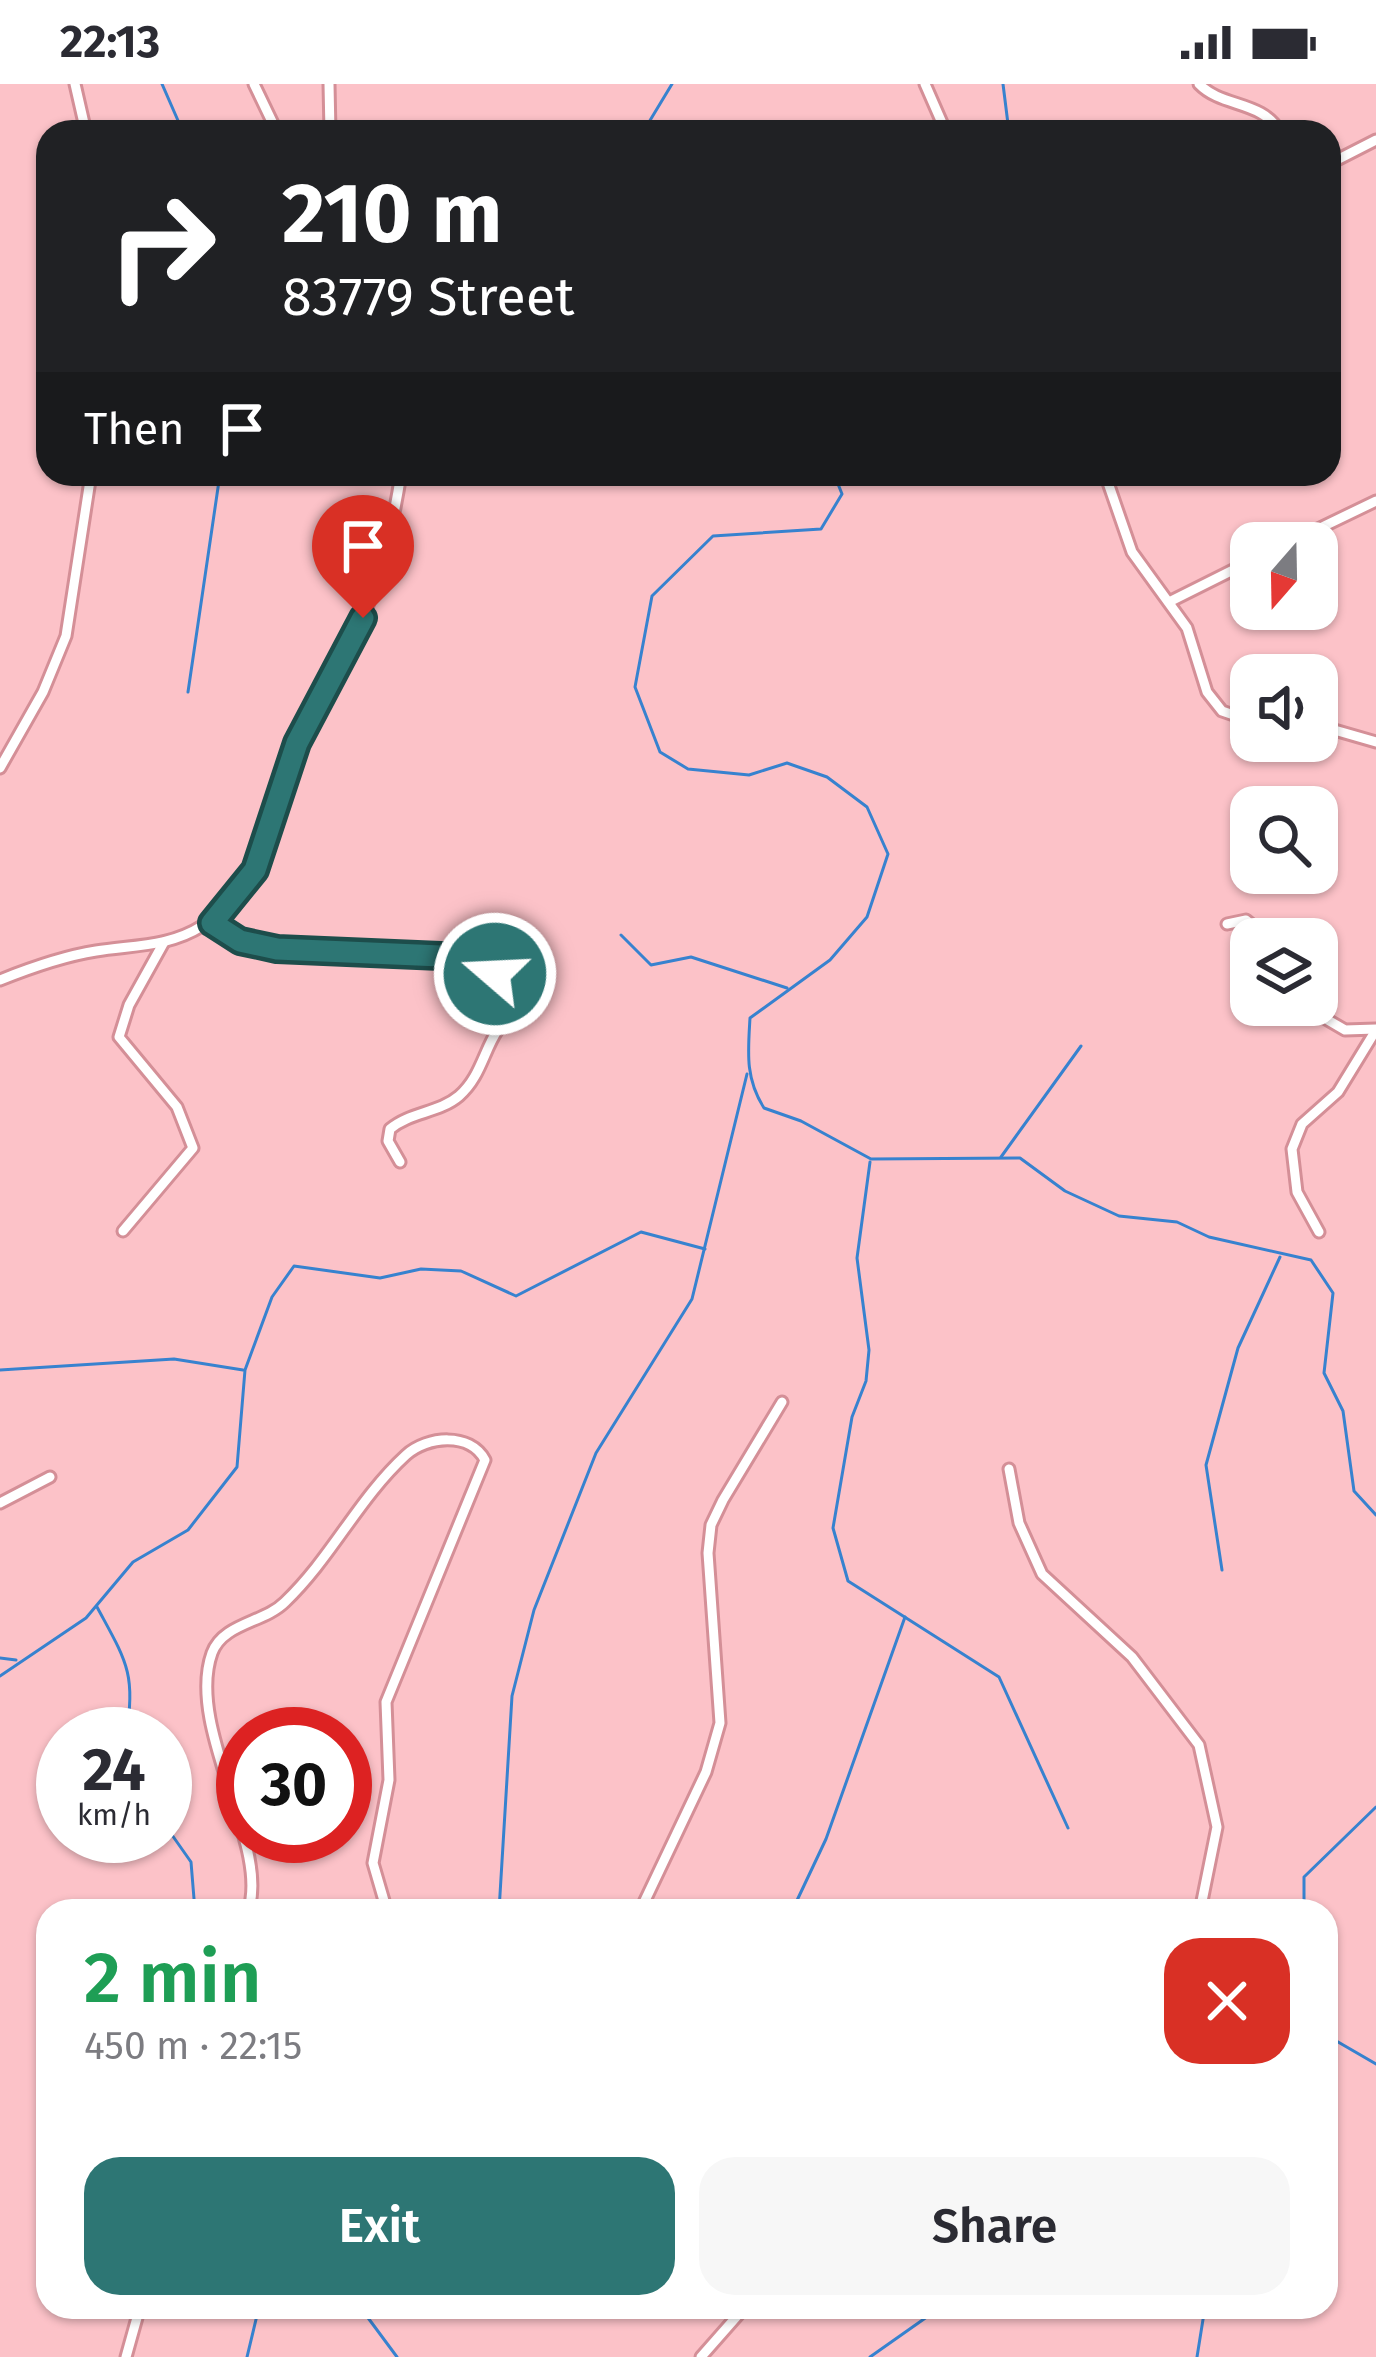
<!DOCTYPE html>
<html lang="en">
<head>
<meta charset="utf-8">
<style>
	body { margin:0; font-family:"Fira Sans",sans-serif; background:#f7f7f7; color:#2b2b33; height:100vh; display:flex; flex-direction:column; font-size:45px; white-space:nowrap }
	* { box-sizing:border-box; margin:0 }
	p { font-size:39px; color:#7c7c81 }
	.icon { flex:none; width:66px; height:66px; fill:none; stroke:currentColor; stroke-width:2; stroke-linecap:round; stroke-linejoin:round }
	.map { position:relative; flex:1; overflow:hidden }
	.side { position:absolute; left:36px; top:1815px; width:1302px; height:420px; display:flex; flex-direction:column; background:#fff; border-radius:36px; box-shadow:0 3px 9px #0004 }
	.side>* { flex:none }
	.guide { position:absolute; left:36px; top:36px; width:1305px; height:366px; border-radius:36px; box-shadow:0 3px 9px #0004; background:#202124; color:#fff; overflow:hidden }
	.needle { width:78px; rotate:200deg }
	.tools { position:absolute; left:1230px; top:438px; display:grid; gap:24px }
	.tools a { display:grid; place-items:center; width:108px; height:108px; border-radius:24px; background:#fff; box-shadow:0 3px 9px #0004; font-size:60px }
	.speed { position:absolute; left:36px; top:1623px; display:flex; gap:24px; font-size:60px; font-weight:700; text-align:center }
	.speed>* { display:grid; place-content:center; width:156px; height:156px; border-radius:50%; background:#fff; box-shadow:0 3px 9px #0004; line-height:1 }
	.speed small { font-size:30px; font-weight:400 }
	.speed .limit { border:18px solid #d22; background:#fff; color:#111 }
	.pin { position:absolute; display:grid; place-items:center; width:102px; height:102px; color:#fff; margin:-123px -51px; border-radius:50% 50% 50% 0; rotate:-45deg; box-shadow:0 0 12px #0007 }
	.pin .icon { rotate:45deg }
	.me { position:absolute; width:132px; margin:-66px; rotate:289deg; stroke-linejoin:round; filter:drop-shadow(0 0 9px #0008) }
	.turn { display:flex; align-items:center; gap:42px; height:252px; padding:0 48px; font-size:54px }
	.turn .icon { width:156px; height:156px; stroke-width:2.5 }
	.turn b { display:block; font-size:84px; line-height:102px }
	.then { display:flex; align-items:center; height:114px; padding:0 48px; background:#0003; gap:24px; font-size:45px }
	.round { display:grid; place-items:center; flex:none; width:126px; height:126px; border-radius:36px; background:#f7f7f7 }
	.head { display:flex; align-items:center; justify-content:space-between; height:204px; padding:0 48px }
	h1 { font-size:72px; font-weight:600; line-height:90px; color:#1e9e55 }
	.cta { display:flex; gap:24px; margin-top:auto; padding:24px 48px }
	.cta a { flex:1; height:138px; border-radius:36px; background:#2d7674; color:#fff; font-size:48px; font-weight:600; line-height:138px; text-align:center }
	.cta a+a { background:#f7f7f7; color:#2b2b33 }
	.status { display:flex; justify-content:space-between; align-items:center; height:84px; padding:0 60px; background:#fff; direction:ltr }
	.status svg { height:33px; fill:currentColor }
	.map>svg:first-child { display:block }
	.lines { fill:none; stroke-linecap:round; stroke-linejoin:round }
	.stream { stroke:#3782cf; stroke-width:3 }
	.minor-casing { stroke:#d48f97; stroke-width:15 }
	.minor { stroke:#fff; stroke-width:9 }
	.route-casing { stroke:#1d4d4b; stroke-width:30 }
	.route { stroke:#2d7674; stroke-width:21 }
</style>
</head>
<body>
<div class="status"><b>22:13</b><svg viewBox="0 0 49 12"><path d="M0 12V9h3v3zM5 12V6h3v6zM10 12V3h3v9zM15 12V0h3v12zM26 1h20v11H26zM47 4h2v5h-2z"/></svg></div>
<div class="map">
<svg width="1376" height="2273" viewBox="0 0 1376 2273">
	<rect width="100%" height="100%" fill="#fcc2c8"/>
	<g class="lines">
		<g class="stream">
			<polyline points="162,0 183,48"/>
			<polyline points="1003,0 1009,48"/>
			<polyline points="643,48 672,0"/>
			<path d="M 834,390 L 842,410 L 821,445 L 713,452 L 652,512 L 635,603 L 660,668 L 688,685 L 749,691 L 787,679 L 827,693 L 867,723 L 888,770 L 867,833 L 830,876 L 750,934 C 748,968 745,994 764,1024 L 801,1037 L 871,1075 L 1020,1074 L 1065,1107 L 1119,1132 L 1177,1138 L 1209,1153 L 1311,1176 L 1333,1209 L 1324,1289 L 1343,1327 L 1354,1407 L 1376,1431"/>
			<polyline points="188,608 220,390"/>
			<polyline points="621,851 651,881 691,873 787,904"/>
			<polyline points="1001,1073 1081,962"/>
			<polyline points="870,1078 857,1174 869,1266 866,1297 852,1333 833,1444 848,1497 999,1593 1068,1744"/>
			<polyline points="0,1286 174,1275 243,1286"/>
			<polyline points="1222,1486 1206,1381 1238,1264 1280,1173"/>
			<path d="M 97,1523 C 125,1575 137,1590 126,1650"/>
			<polyline points="0,1574 16,1576"/>
			<polyline points="0,1592 86,1534 133,1478 188,1446 237,1383 245,1286 272,1213 294,1182 380,1194 421,1185 461,1187 516,1212 641,1148 705,1165"/>
			<polyline points="165,1741 191,1778 195,1827"/>
			<polyline points="499,1827 512,1612 534,1526 596,1369 692,1215 747,990"/>
			<polyline points="792,1827 826,1755 905,1533"/>
			<polyline points="1304,1827 1304,1793 1376,1723"/>
			<polyline points="1326,1951 1376,1980"/>
			<polyline points="360,2223 397,2273"/>
			<polyline points="247,2273 259,2223"/>
			<polyline points="870,2273 941,2223"/>
			<polyline points="1197,2273 1205,2223"/>
		</g>
		<g class="minor-casing">
			<g id="minor">
				<polyline points="75,0 86,48"/>
				<polyline points="254,0 277,48"/>
				<polyline points="329,0 330,48"/>
				<polyline points="925,0 946,48"/>
				<path d="M 1199,0 C 1222,24 1262,16 1280,48"/>
				<polyline points="1329,80 1376,56"/>
				<polyline points="1105,390 1132,468 1187,544 1207,608 1222,627 1251,637"/>
				<polyline points="1289,459 1376,417"/>
				<polyline points="1171,517 1251,477"/>
				<polyline points="1317,641 1376,658"/>
				<polyline points="0,684 43,608 66,552 91,390"/>
				<path d="M 212,835 L 223,849 L 255,861 L 464,873 C 492,878 506,903 518,927 C 484,946 488,987 459,1012 C 439,1029 410,1028 390,1045 L 388,1057 L 400,1078"/>
				<polyline points="1227,840 1246,836 1269,855"/>
				<path d="M 0,896 C 30,884 64,872 96,867 C 133,861 169,863 202,842 C 270,800 272,719 300,652 C 313,621 334,594 349,564 C 378,507 391,452 401,390"/>
				<polyline points="1302,921 1345,946 1376,945"/>
				<polyline points="123,1147 193,1064 177,1023 119,953 129,921 164,858"/>
				<polyline points="1319,1148 1297,1108 1292,1065 1302,1040 1338,1008 1376,946"/>
				<polyline points="1009,1385 1019,1439 1042,1490 1132,1573 1199,1661 1217,1743 1200,1827"/>
				<polyline points="0,1419 50,1393"/>
				<path d="M 248,1827 C 271,1763 185,1644 212,1569 C 223,1539 264,1539 285,1518 C 332,1473 358,1415 406,1371 C 427,1352 470,1348 485,1376 L 386,1618 L 389,1696 L 373,1779 L 387,1827"/>
				<polyline points="640,1827 706,1688 720,1639 708,1469 711,1441 723,1416 782,1318"/>
				<polyline points="126,2273 140,2223"/>
				<polyline points="701,2273 745,2223"/>
			</g>
		</g>
		<use href="#minor" class="minor"/>
	</g>
	<g class="lines">
		<g class="route-casing">
			<polyline id="route" points="363,534 297,659 255,786 212,839 240,857 277,865 464,873 482,878 495,890"/>
		</g>
		<use href="#route" class="route"/>
	</g>
</svg>
<div class="tools">
<a><svg class="needle" viewBox="-14 -14 28 28"><path d="M0-13l5 13h-10z" fill="#e53935"/><path d="M0 13l5-13h-10z" fill="#7c7c81"/></svg></a>
<a><svg class="icon" aria-label="sound" viewBox="0 0 24 24"><path d="M4 9h4l5-4v14l-5-4H4zM17 9q2 3 0 6"/></svg></a>
<a><svg class="icon" aria-label="search" viewBox="0 0 24 24"><circle cx="10" cy="10" r="6"/><path d="M15 15l6 6"/></svg></a>
<a><svg class="icon" aria-label="layers" viewBox="0 0 24 24"><path d="M12 4l9 5-9 5-9-5zM3 14l9 5 9-5"/></svg></a>
</div>
<div class="speed"><div>24<small>km/h</small></div><div class="limit">30</div></div>
<div class="pin" style="left:363px;top:534px;background:#d93025"><svg class="icon" aria-label="arrive" viewBox="0 0 24 24"><path d="M6 21V4h12l-3 4 3 4H6"/></svg></div>
<svg class="me" style="left:495px;top:890px" viewBox="-20 -20 40 40"><circle r="17" fill="#2d7674" stroke="#fff" stroke-width="3"/><path d="M0-11L8 9 0 5-8 9z" fill="#fff"/></svg>
<div class="guide">
<div class="turn"><svg class="icon" aria-label="right" viewBox="0 0 24 24"><path d="M7 20v-9h11M14 6l5 5-5 5"/></svg><div><b>210 m</b>83779 Street</div></div>
<div class="then">Then<svg class="icon" aria-label="arrive" viewBox="0 0 24 24"><path d="M6 21V4h12l-3 4 3 4H6"/></svg></div>
</div>
<section class="side">
<div class="head"><div><h1>2 min</h1><p>450 m · 22:15</p></div><a class="round" style="background:#d93025;color:#fff"><svg class="icon" aria-label="close" viewBox="0 0 24 24"><path d="M6 6l12 12M18 6L6 18"/></svg></a></div>
<div class="cta"><a>Exit</a><a>Share</a></div>
</section>
</div>
</body>
</html>
